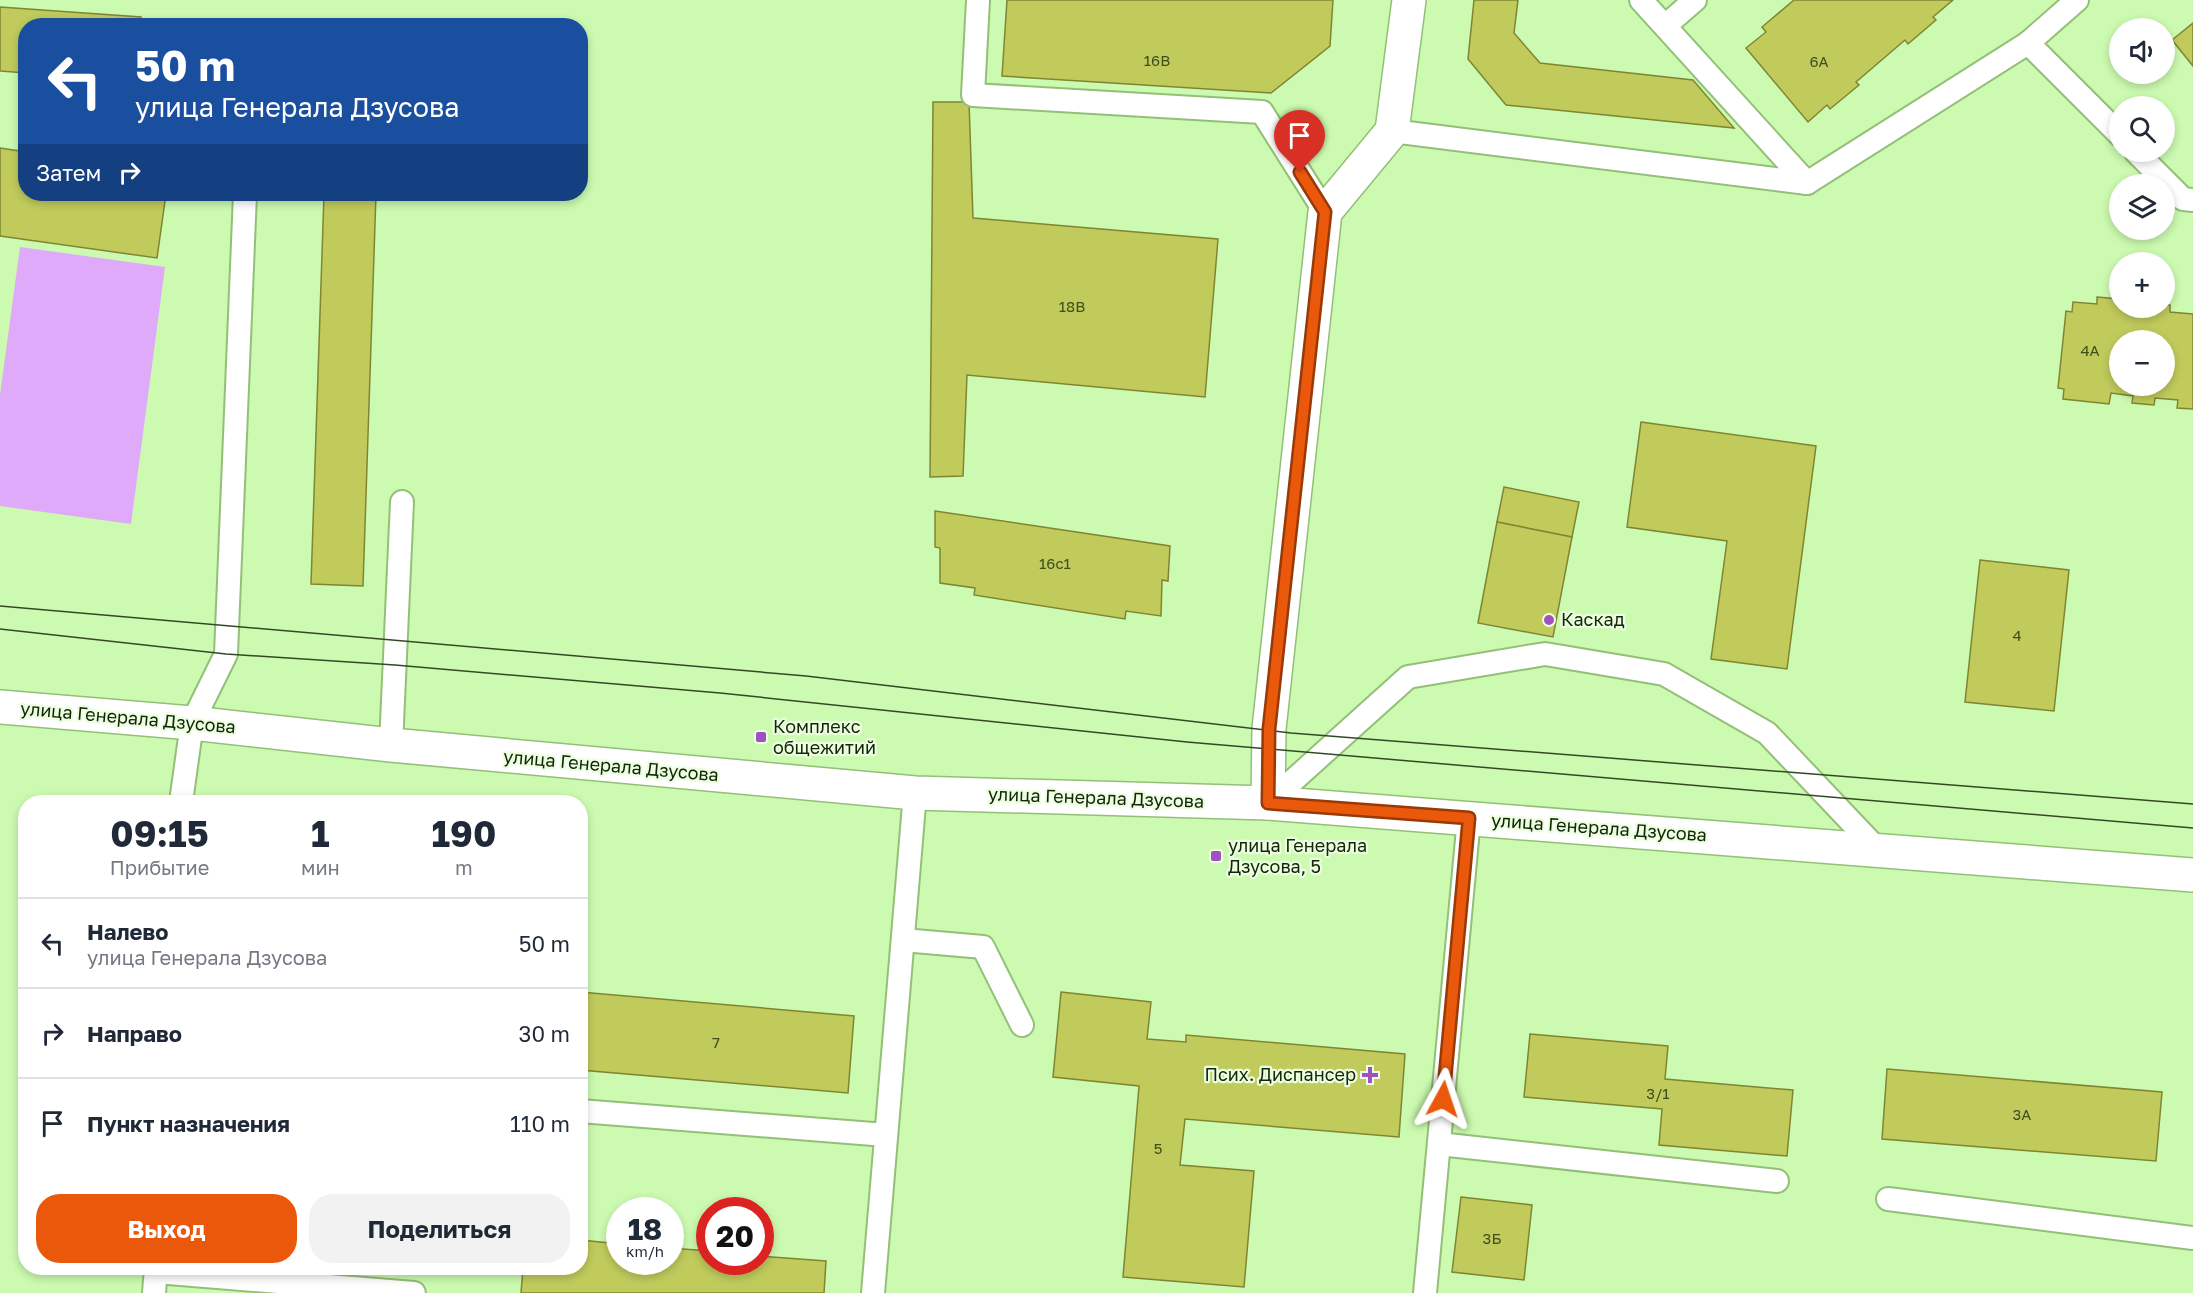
<!DOCTYPE html>
<html lang="ru">
<head>
<meta charset="utf-8">
<style>
	body { margin:0; font-family:"Golos Text",sans-serif; background:#f2f2f3; color:#1f2937; height:100vh; display:flex; flex-direction:column; font-size:22px; white-space:nowrap }
	* { box-sizing:border-box; margin:0 }
	p { font-size:20px; color:#747a83 }
	.icon { flex:none; width:33px; height:33px; fill:none; stroke:currentColor; stroke-width:2; stroke-linecap:round; stroke-linejoin:round }
	.map { position:relative; flex:1; overflow:hidden }
	.panel { position:absolute; left:18px; top:795px; width:570px; height:480px; display:flex; flex-direction:column; background:#fff; border-radius:24px; box-shadow:0 3px 9px #0003 }
	.panel>* { flex:none }
	.guide { position:absolute; left:18px; top:18px; width:570px; height:183px; border-radius:24px; box-shadow:0 3px 9px #0003; background:#1a4fa0; color:#fff; overflow:hidden }
	.controls { position:absolute; left:2109px; top:18px; display:grid; gap:12px }
	.controls a { display:grid; place-items:center; width:66px; height:66px; border-radius:50%; background:#fff; box-shadow:0 3px 9px #0003; font-size:30px }
	.speed { position:absolute; left:606px; top:1197px; display:flex; gap:12px; font-size:30px; font-weight:700; text-align:center }
	.speed>* { display:grid; place-content:center; width:78px; height:78px; border-radius:50%; background:#fff; box-shadow:0 3px 9px #0003; line-height:1 }
	.speed small { font-size:15px; font-weight:400 }
	.speed .limit { border:9px solid #d22; background:#fff; color:#111 }
	.pin { position:absolute; display:grid; place-items:center; width:51px; height:51px; color:#fff; margin:-62px -26px; border-radius:50% 50% 50% 0; rotate:-45deg; box-shadow:0 0 6px #0007 }
	.pin .icon { rotate:45deg }
	.me { position:absolute; width:66px; margin:-33px; rotate:5deg; stroke-linejoin:round; filter:drop-shadow(0 0 4px #0008) }
	.turn { display:flex; align-items:center; gap:21px; height:126px; padding:0 18px; font-size:27px }
	.turn .icon { width:78px; height:78px; stroke-width:2.5 }
	.turn b { display:block; font-size:42px; line-height:51px }
	.then { display:flex; align-items:center; height:57px; padding:0 18px; background:#0003; gap:12px; font-size:22px }
	.eta { display:flex; justify-content:space-evenly; align-items:center; height:102px; text-align:center }
	.eta b { font-size:36px; font-weight:700; line-height:42px }
	.button { display:flex; gap:12px; margin-top:auto; padding:12px 18px }
	.button a { flex:1; height:69px; border-radius:24px; background:#ea580c; color:#fff; font-size:24px; font-weight:700; line-height:69px; text-align:center }
	.button a+a { background:#f2f2f3; color:#1f2937 }
	ul { padding:0; list-style:none }
	li { display:flex; align-items:center; gap:18px; height:90px; padding:0 18px; border-top:2px solid #e0e1e3 }
	li div { flex:1 }
	li b { display:block; font-size:22px }
	li em { font-style:normal }
	.map>svg:first-child { display:block }
	.green { fill:#dfaafa }
	.building { fill:#c0cb5c; stroke:#7f8632; stroke-width:1.5; fill-rule:evenodd }
	.lines { fill:none; stroke-linecap:round; stroke-linejoin:round }
	.lane-casing { stroke:#94bf78; stroke-width:26 }
	.street-casing { stroke:#94bf78; stroke-width:36 }
	.secondary-casing { stroke:#94bf78; stroke-width:36 }
	.lane { stroke:#fff; stroke-width:22 }
	.street { stroke:#fff; stroke-width:33 }
	.secondary { stroke:#fff; stroke-width:33 }
	.tram { stroke:#334925; stroke-width:1.5 }
	.route-casing { stroke:#983908; stroke-width:15 }
	.route { stroke:#ea580c; stroke-width:10 }
	.poi-dot { fill:#a052c3; stroke:#ebfee0; stroke-width:2 }
	.labels { text-anchor:middle; stroke-width:4.5; stroke-linejoin:round; paint-order:stroke }
	.number-label { font-size:15px; fill:#3f4e1d }
	.poi-label { font-size:18px; fill:#142508; stroke:#ebfee0; text-anchor:start }
	.street-label { font-size:18px; fill:#142508; stroke:#ebfee0 }
</style>
</head>
<body>
<div class="map">
<svg width="2193" height="1293" viewBox="0 0 2193 1293">
	<rect width="100%" height="100%" fill="#ccfab0"/>
	<polygon class="green" points="20,247 165,267 131,524 0,506 0,395"/>
	<g class="building">
		<polygon points="1007,0 1333,0 1330,46 1271,93 1002,76"/>
		<polygon points="1474,0 1518,0 1514,33 1540,63 1693,80 1734,128 1506,105 1468,59"/>
		<polygon points="1794,0 1953,0 1933,17 1936,20 1908,44 1905,40 1856,82 1859,85 1830,109 1827,105 1808,122 1746,48 1766,32 1762,27"/>
		<polygon points="0,7 141,17 141,26 26,26 26,73 0,71"/>
		<polygon points="2193,23 2193,66 2172,40"/>
		<polygon points="933,102 969,102 973,218 1218,239 1205,397 967,375 963,476 930,477"/>
		<polygon points="0,148 26,152 26,194 166,194 157,258 0,236"/>
		<polygon points="324,194 376,194 363,586 311,584"/>
		<path d="M 2097,297 L 2119,299 L 2118,306 L 2120,308 L 2149,310 L 2149,308 L 2164,308 L 2164,305 L 2170,305 L 2170,312 L 2193,314 L 2193,409 L 2177,408 L 2178,400 L 2155,398 L 2154,405 L 2132,403 L 2133,396 L 2111,393 L 2109,404 L 2063,399 L 2064,389 L 2058,388 L 2066,311 L 2072,312 L 2073,302 L 2097,304 ZM 2120,340 L 2164,340 L 2164,386 L 2120,386 Z"/>
		<polygon points="1641,422 1816,446 1787,669 1711,659 1727,541 1627,527"/>
		<polygon points="1504,487 1579,502 1572,537 1497,522"/>
		<polygon points="935,511 1170,546 1168,581 1162,580 1161,616 1126,611 1125,619 974,595 975,588 940,583 940,548 935,547"/>
		<polygon points="1497,522 1572,537 1553,637 1478,623"/>
		<polygon points="1980,560 2069,570 2054,711 1965,702"/>
		<polygon points="26,984 26,1019 22,1019"/>
		<polygon points="580,992 854,1016 848,1093 580,1070"/>
		<polygon points="1061,992 1151,1002 1147,1039 1186,1042 1186,1035 1405,1054 1399,1137 1185,1119 1180,1165 1254,1171 1244,1287 1123,1277 1139,1086 1053,1077"/>
		<polygon points="1530,1034 1668,1046 1665,1079 1793,1090 1787,1156 1659,1145 1662,1109 1524,1097"/>
		<polygon points="1887,1069 2162,1092 2156,1161 1882,1139"/>
		<polygon points="1461,1197 1532,1205 1524,1280 1452,1272"/>
		<polygon points="580,1240 620,1244 620,1262 670,1262 670,1248 710,1251 710,1262 760,1262 760,1256 826,1261 824,1293 521,1293 523,1268 580,1268"/>
	</g>
	<g class="lines">
		<g class="lane-casing">
			<g id="lane">
				<polyline points="978,0 973,95 1262,112 1325,212"/>
				<polyline points="1641,0 1807,183"/>
				<polyline points="1665,26 1695,0"/>
				<polyline points="2028,43 2120,135"/>
				<polyline points="1392,131 1807,183 2028,43 2077,0"/>
				<polyline points="2136,152 2183,199 2193,200"/>
				<polyline points="391,745 402,502"/>
				<polyline points="181,802 192,723 226,654 245,194"/>
				<polyline points="1268,803 1408,677 1545,654 1664,674 1767,733 1877,849"/>
				<polyline points="903,940 983,947 1022,1025"/>
				<polyline points="580,1111 886,1135"/>
				<polyline points="1439,1144 1777,1181"/>
				<polyline points="1888,1199 2193,1238"/>
				<polyline points="156,1272 414,1293"/>
				<polyline points="154,1293 156,1268"/>
				<polyline points="873,1293 915,793"/>
				<polyline points="1425,1293 1469,818"/>
			</g>
		</g>
		<g class="street-casing">
			<polyline id="street" points="1268,803 1269,729 1325,212 1392,131 1409,0"/>
		</g>
		<g class="secondary-casing">
			<polyline id="secondary" points="0,707 192,723 391,745 915,793 1268,803 2193,875"/>
		</g>
		<use href="#lane" class="lane"/>
		<use href="#street" class="street"/>
		<use href="#secondary" class="secondary"/>
		<g class="tram">
			<polyline points="0,606 806,676 1291,733 2193,804"/>
			<polyline points="0,629 226,654 395,665 720,693 1187,742 2193,828"/>
		</g>
	</g>
	<g class="lines">
		<g class="route-casing">
			<polyline id="route" points="1300,172 1325,212 1269,729 1268,803 1469,818 1443,1099"/>
		</g>
		<use href="#route" class="route"/>
	</g>
	<g class="poi-dot">
		<circle cx="1549" cy="620" r="6"/>
		<rect x="755" y="731" width="12" height="12" rx="3"/>
		<rect x="1210" y="850" width="12" height="12" rx="3"/>
		<path d="M1367 1066h6v6h6v6h-6v6h-6v-6h-6v-6h6z"/>
	</g>
	<g class="labels">
		<g class="number-label">
			<text x="1157" y="66">16В</text>
			<text x="1819" y="67">6А</text>
			<text x="1072" y="312">18В</text>
			<text x="2090" y="356">4А</text>
			<text x="1055" y="569">16с1</text>
			<text x="2017" y="641">4</text>
			<text x="716" y="1048">7</text>
			<text x="1658" y="1099">3/1</text>
			<text x="2022" y="1120">3А</text>
			<text x="1158" y="1154">5</text>
			<text x="1492" y="1244">3Б</text>
		</g>
		<g class="poi-label">
			<text x="1561" y="626">Каскад</text>
			<text x="773" y="733">Комплекс<tspan x="773" dy="21">общежитий</tspan></text>
			<text x="1228" y="852">улица Генерала<tspan x="1228" dy="21">Дзусова, 5</tspan></text>
			<text x="1356" y="1081" text-anchor="end">Псих. Диспансер</text>
		</g>
		<g class="street-label">
			<text transform="translate(128 718) rotate(5)" y="6">улица Генерала Дзусова</text>
			<text transform="translate(611 766) rotate(5)" y="6">улица Генерала Дзусова</text>
			<text transform="translate(1096 798) rotate(2)" y="6">улица Генерала Дзусова</text>
			<text transform="translate(1599 828) rotate(4)" y="6">улица Генерала Дзусова</text>
		</g>
	</g>
</svg>
<div class="controls">
<a><svg class="icon" aria-label="sound" viewBox="0 0 24 24"><path d="M4 9h4l5-4v14l-5-4H4zM17 9q2 3 0 6"/></svg></a>
<a><svg class="icon" aria-label="search" viewBox="0 0 24 24"><circle cx="10" cy="10" r="6"/><path d="M15 15l6 6"/></svg></a>
<a><svg class="icon" aria-label="layers" viewBox="0 0 24 24"><path d="M12 4l9 5-9 5-9-5zM3 14l9 5 9-5"/></svg></a>
<a>+</a>
<a>−</a>
</div>
<div class="speed"><div>18<small>km/h</small></div><div class="limit">20</div></div>
<div class="pin" style="left:1300px;top:172px;background:#d93025"><svg class="icon" aria-label="arrive" viewBox="0 0 24 24"><path d="M6 21V4h12l-3 4 3 4H6"/></svg></div>
<svg class="me" style="left:1443px;top:1099px" viewBox="-20 -20 40 40"><path d="M0-17L14 15 0 8-14 15z" fill="#ea580c" stroke="#fff" stroke-width="4"/></svg>
<div class="guide">
<div class="turn"><svg class="icon" aria-label="left" viewBox="0 0 24 24"><path d="M17 20v-9H6M10 6l-5 5 5 5"/></svg><div><b>50 m</b>улица Генерала Дзусова</div></div>
<div class="then">Затем<svg class="icon" aria-label="right" viewBox="0 0 24 24"><path d="M7 20v-9h11M14 6l5 5-5 5"/></svg></div>
</div>
<section class="panel">
<div class="eta">
<div><b>09:15</b><p>Прибытие</p></div>
<div><b>1</b><p>мин</p></div>
<div><b>190</b><p>m</p></div>
</div>
<ul>
<li><svg class="icon" aria-label="left" viewBox="0 0 24 24"><path d="M17 20v-9H6M10 6l-5 5 5 5"/></svg><div><b>Налево</b><p>улица Генерала Дзусова</p></div><em>50 m</em></li>
<li><svg class="icon" aria-label="right" viewBox="0 0 24 24"><path d="M7 20v-9h11M14 6l5 5-5 5"/></svg><div><b>Направо</b></div><em>30 m</em></li>
<li><svg class="icon" aria-label="arrive" viewBox="0 0 24 24"><path d="M6 21V4h12l-3 4 3 4H6"/></svg><div><b>Пункт назначения</b></div><em>110 m</em></li>
</ul>
<div class="button"><a>Выход</a><a>Поделиться</a></div>
</section>
</div>
</body>
</html>
